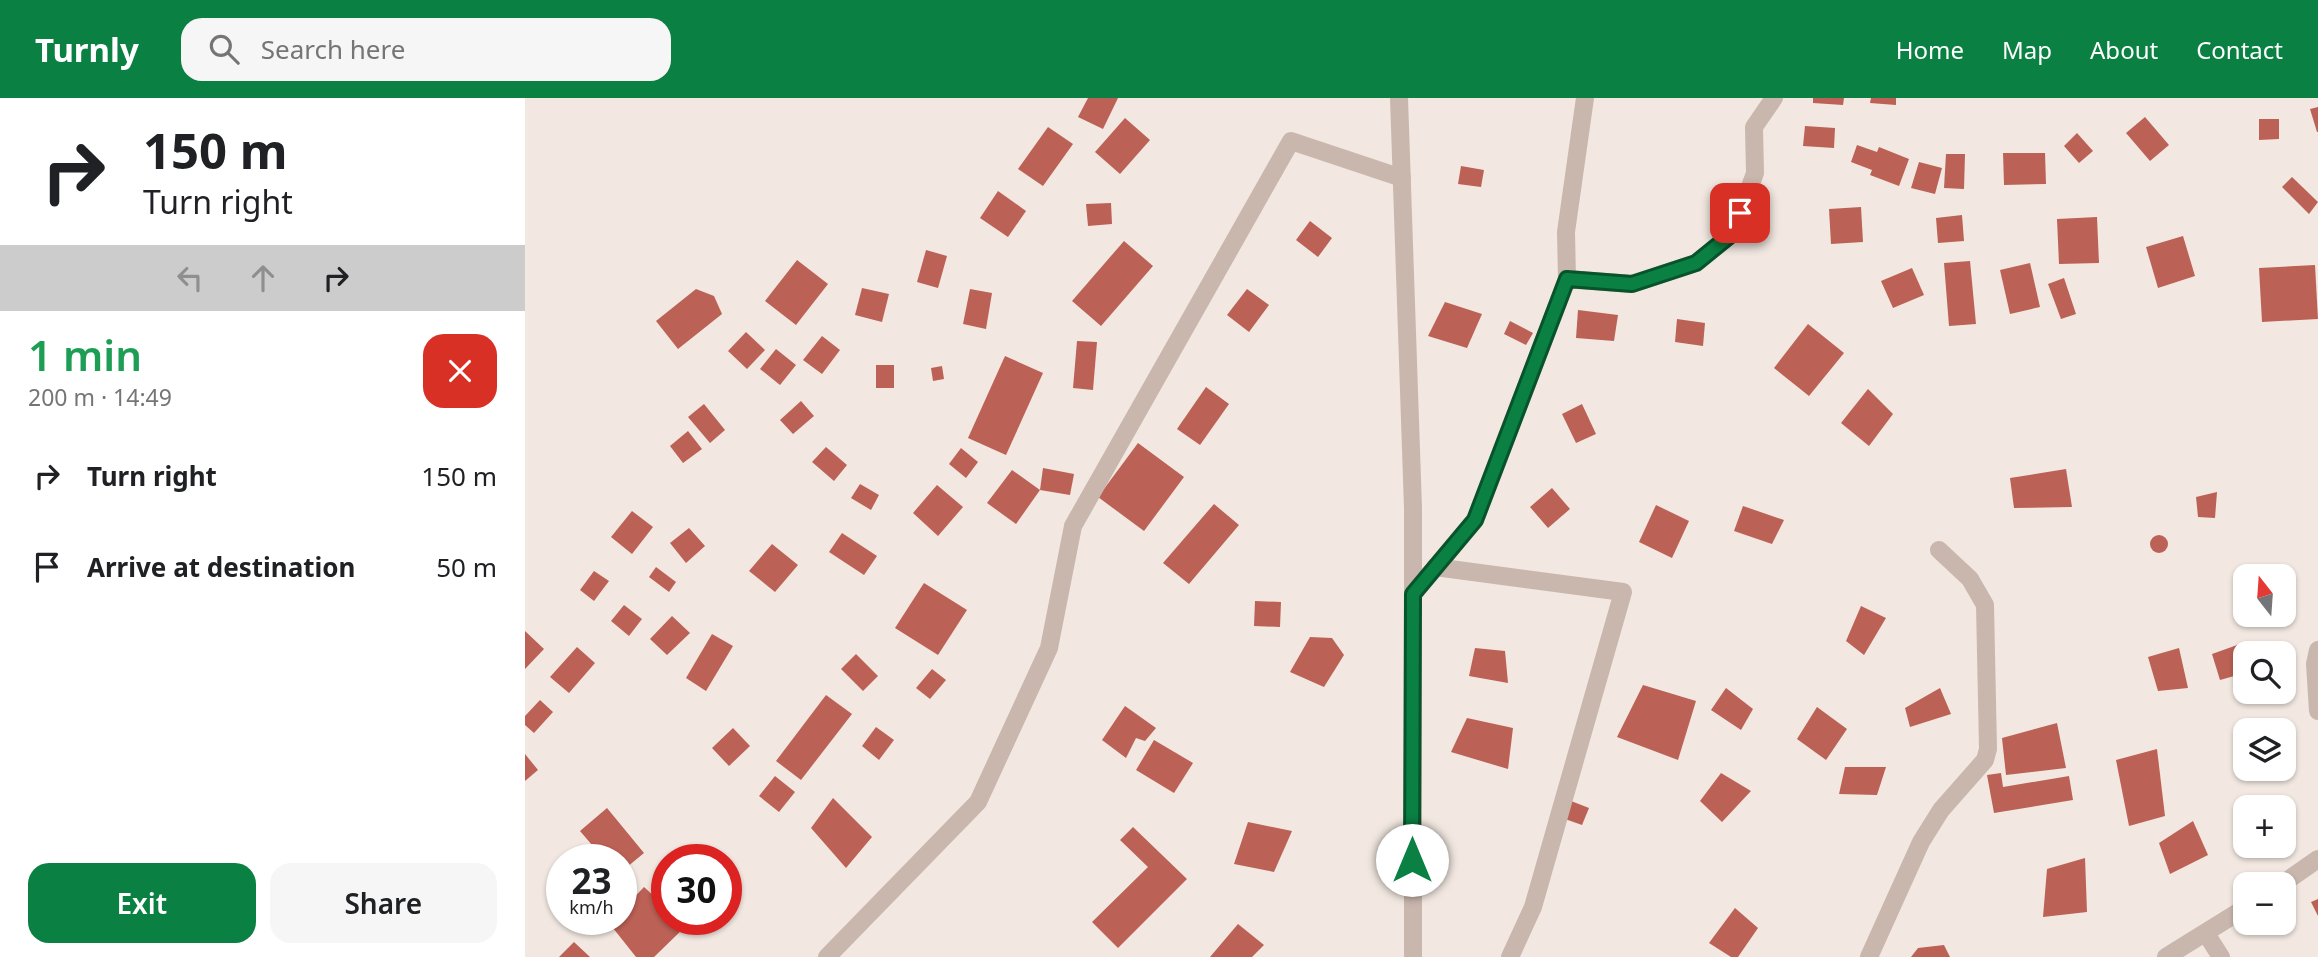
<!DOCTYPE html>
<html lang="en">
<head>
<meta charset="utf-8">
<style>
	body { margin:0; font-family:"Noto Sans",sans-serif; background:#f6f6f6; color:#202124; height:100vh; display:flex; flex-direction:column; font-size:26px; white-space:nowrap }
	* { box-sizing:border-box; margin:0 }
	p { font-size:23px; color:#757577 }
	.icon { flex:none; width:38px; height:38px; fill:none; stroke:currentColor; stroke-width:2; stroke-linecap:round; stroke-linejoin:round }
	.map { position:relative; flex:1; overflow:hidden }
	.panel { display:flex; flex-direction:column; background:#fff; width:525px }
	.panel>* { flex:none }
	.banner { background:#fff; color:#202124; overflow:hidden }
	.needle { width:46px; rotate:343deg }
	.buttons { position:absolute; left:1708px; top:466px; display:grid; gap:14px }
	.buttons a { display:grid; place-items:center; width:63px; height:63px; border-radius:14px; background:#fff; box-shadow:0 2px 5px #0004; font-size:35px }
	.speed { position:absolute; left:21px; top:746px; display:flex; gap:14px; font-size:35px; font-weight:700; text-align:center }
	.speed>* { display:grid; place-content:center; width:91px; height:91px; border-radius:50%; background:#fff; box-shadow:0 2px 5px #0004; line-height:1 }
	.speed small { font-size:18px; font-weight:400 }
	.speed .limit { border:10px solid #d22; background:#fff; color:#111 }
	.pin { position:absolute; display:grid; place-items:center; width:60px; height:60px; color:#fff; margin:-30px; border-radius:14px; box-shadow:0 4px 10px #0006 }
	.me { position:absolute; width:77px; margin:-38px; rotate:0deg; stroke-linejoin:round; filter:drop-shadow(0 0 5px #0008) }
	.turn { display:flex; align-items:center; gap:24px; height:147px; padding:0 28px; font-size:32px }
	.turn .icon { width:91px; height:91px; stroke-width:2.5 }
	.turn b { display:block; font-size:49px; line-height:60px }
	.lanes { display:flex; align-items:center; height:66px; padding:0 28px; background:#0003; justify-content:center; gap:35px; direction:ltr }
	.lanes .off { opacity:.35 }
	.round { display:grid; place-items:center; flex:none; width:74px; height:74px; border-radius:21px; background:#f6f6f6 }
	.headline { display:flex; align-items:center; justify-content:space-between; height:119px; padding:0 28px }
	h1 { font-size:42px; font-weight:600; line-height:52px; color:#1e9e55 }
	.cta { display:flex; gap:14px; margin-top:auto; padding:14px 28px }
	.cta a { flex:1; height:80px; border-radius:21px; background:#0b8043; color:#fff; font-size:28px; font-weight:600; line-height:80px; text-align:center }
	.cta a+a { background:#f6f6f6; color:#202124 }
	ul { padding:0; list-style:none }
	li { display:flex; align-items:center; gap:21px; height:91px; padding:0 28px }
	li div { flex:1 }
	li b { display:block; font-size:26px }
	li em { font-style:normal }
	header { display:flex; align-items:center; gap:42px; box-sizing:border-box; height:98px; padding:0 35px; background:#0b8043; color:#fff }
	header strong { font-size:33px }
	nav { display:flex; gap:38px; margin-inline-start:auto; font-size:24px }
	.search { width:490px; height:63px; background:#f6f6f6; display:flex; align-items:center; gap:18px; box-sizing:border-box; padding:0 24px; border-radius:21px; color:#757577; font-size:26px }
	main { display:flex; flex:1; min-height:0 }
	.map>svg:first-child { display:block }
	.building { fill:#bc6155 }
	.lines { fill:none; stroke-linecap:round; stroke-linejoin:round }
	.minor { stroke:#c9b7ae; stroke-width:18 }
	.tertiary { stroke:#c9b7ae; stroke-width:18 }
	.route-casing { stroke:#07532c; stroke-width:18 }
	.route { stroke:#0b8043; stroke-width:12 }
</style>
</head>
<body>
<header>
<strong>Turnly</strong>
<div class="search"><svg class="icon" aria-label="search" viewBox="0 0 24 24"><circle cx="10" cy="10" r="6"/><path d="M15 15l6 6"/></svg>Search here</div>
<nav><a>Home</a><a>Map</a><a>About</a><a>Contact</a></nav>
</header>
<main>
<section class="panel">
<div class="banner">
<div class="turn"><svg class="icon" aria-label="right" viewBox="0 0 24 24"><path d="M7 20v-9h11M14 6l5 5-5 5"/></svg><div><b>150 m</b>Turn right</div></div>
<div class="lanes"><svg class="icon off" aria-label="left" viewBox="0 0 24 24"><path d="M17 20v-9H6M10 6l-5 5 5 5"/></svg><svg class="icon off" aria-label="ahead" viewBox="0 0 24 24"><path d="M12 20V5M6 11l6-6 6 6"/></svg><svg class="icon" aria-label="right" viewBox="0 0 24 24"><path d="M7 20v-9h11M14 6l5 5-5 5"/></svg></div>
</div>
<div class="headline"><div><h1>1 min</h1><p>200 m · 14:49</p></div><a class="round" style="background:#d93025;color:#fff"><svg class="icon" aria-label="close" viewBox="0 0 24 24"><path d="M6 6l12 12M18 6L6 18"/></svg></a></div>
<ul>
<li><svg class="icon" aria-label="right" viewBox="0 0 24 24"><path d="M7 20v-9h11M14 6l5 5-5 5"/></svg><div><b>Turn right</b></div><em>150 m</em></li>
<li><svg class="icon" aria-label="arrive" viewBox="0 0 24 24"><path d="M6 21V4h12l-3 4 3 4H6"/></svg><div><b>Arrive at destination</b></div><em>50 m</em></li>
</ul>
<div class="cta"><a>Exit</a><a>Share</a></div>
</section>
<div class="map">
<svg width="1793" height="859" viewBox="0 0 1793 859">
	<rect width="100%" height="100%" fill="#f2e8e1"/>
	<g class="building">
		<polygon points="563,0 593,0 578,31 553,19"/>
		<polygon points="1288,0 1319,0 1318,7 1288,5"/>
		<polygon points="1346,0 1371,0 1371,7 1345,5"/>
		<polygon points="1793,9 1793,34 1792,34 1785,11"/>
		<polygon points="1620,19 1644,47 1625,63 1601,35"/>
		<polygon points="600,20 625,42 595,76 570,54"/>
		<polygon points="1734,21 1754,21 1754,41 1734,42"/>
		<polygon points="1280,28 1310,30 1309,50 1278,48"/>
		<polygon points="523,29 548,46 518,88 493,71"/>
		<polygon points="1552,35 1568,53 1554,65 1539,48"/>
		<polygon points="1332,47 1352,54 1354,49 1384,61 1374,88 1345,77 1347,72 1326,64"/>
		<polygon points="1478,55 1520,55 1521,86 1479,87"/>
		<polygon points="1421,56 1440,56 1439,91 1419,90"/>
		<polygon points="1394,64 1417,70 1410,96 1386,90"/>
		<polygon points="936,68 959,72 956,89 933,86"/>
		<polygon points="1767,79 1793,104 1784,116 1757,89"/>
		<polygon points="473,93 501,113 483,139 455,120"/>
		<polygon points="586,105 587,126 563,128 561,106"/>
		<polygon points="1336,109 1338,144 1306,146 1304,111"/>
		<polygon points="1437,117 1439,143 1413,145 1411,120"/>
		<polygon points="1572,119 1574,165 1534,166 1532,121"/>
		<polygon points="785,123 807,140 793,159 771,142"/>
		<polygon points="1658,138 1670,178 1633,190 1621,149"/>
		<polygon points="599,143 628,168 576,228 547,203"/>
		<polygon points="401,152 422,158 413,190 392,184"/>
		<polygon points="272,162 303,186 271,227 240,203"/>
		<polygon points="1445,163 1451,226 1424,228 1419,165"/>
		<polygon points="1505,165 1515,209 1485,216 1475,172"/>
		<polygon points="1790,167 1793,221 1737,224 1734,170"/>
		<polygon points="1387,170 1399,197 1368,210 1356,183"/>
		<polygon points="1539,180 1551,216 1536,221 1523,186"/>
		<polygon points="337,190 364,196 357,224 330,217"/>
		<polygon points="171,191 189,198 197,216 153,251 131,223"/>
		<polygon points="445,191 467,195 461,231 438,226"/>
		<polygon points="722,191 744,207 724,234 702,217"/>
		<polygon points="920,204 957,216 942,250 903,238"/>
		<polygon points="1053,212 1093,217 1089,243 1051,240"/>
		<polygon points="1152,221 1180,225 1178,248 1150,244"/>
		<polygon points="985,223 1008,235 1001,247 979,236"/>
		<polygon points="1283,226 1319,255 1284,298 1249,270"/>
		<polygon points="221,234 240,252 222,271 203,253"/>
		<polygon points="297,238 315,252 297,276 278,262"/>
		<polygon points="552,243 572,244 568,292 548,290"/>
		<polygon points="251,251 271,267 255,287 235,271"/>
		<polygon points="480,258 518,275 481,357 443,340"/>
		<rect x="351" y="267" width="18" height="23"/>
		<polygon points="417,268 419,281 408,283 406,270"/>
		<polygon points="681,289 704,306 675,347 652,331"/>
		<polygon points="1343,291 1368,316 1344,348 1316,325"/>
		<polygon points="276,303 289,318 268,336 255,322"/>
		<polygon points="179,306 200,332 185,345 163,319"/>
		<polygon points="1057,306 1071,336 1051,345 1037,316"/>
		<polygon points="163,333 177,351 158,365 145,348"/>
		<polygon points="613,345 659,379 619,433 573,399"/>
		<polygon points="301,349 322,367 309,383 287,364"/>
		<polygon points="436,350 453,364 441,380 424,366"/>
		<polygon points="518,370 549,376 545,397 515,392"/>
		<polygon points="1541,371 1547,409 1489,410 1485,380"/>
		<polygon points="487,372 515,392 491,426 462,405"/>
		<polygon points="335,386 354,397 346,412 326,400"/>
		<polygon points="412,387 438,409 413,438 388,415"/>
		<polygon points="1027,390 1045,411 1023,430 1005,409"/>
		<polygon points="1692,394 1690,420 1673,419 1671,399"/>
		<polygon points="689,406 714,427 664,486 638,465"/>
		<polygon points="1131,407 1164,423 1147,460 1114,444"/>
		<polygon points="1218,408 1259,422 1247,446 1209,433"/>
		<polygon points="107,413 128,429 107,456 86,439"/>
		<polygon points="164,430 180,448 161,465 145,445"/>
		<polygon points="317,435 352,458 339,477 304,454"/>
		<circle cx="1634" cy="446" r="9"/>
		<polygon points="247,446 273,467 250,494 224,473"/>
		<polygon points="131,469 151,484 144,494 124,479"/>
		<polygon points="69,473 84,483 69,503 55,492"/>
		<polygon points="399,485 442,512 413,557 370,530"/>
		<polygon points="730,503 756,504 755,529 729,528"/>
		<polygon points="99,507 117,521 104,538 86,523"/>
		<polygon points="1336,508 1361,520 1339,557 1321,543"/>
		<polygon points="147,518 165,535 142,557 125,541"/>
		<polygon points="0,533 19,551 0,571"/>
		<polygon points="187,536 208,548 181,593 161,580"/>
		<polygon points="785,539 807,540 819,557 799,589 765,574"/>
		<polygon points="1715,546 1720,575 1695,582 1687,556"/>
		<polygon points="52,549 70,565 44,595 25,579"/>
		<polygon points="950,550 980,553 983,585 944,578"/>
		<polygon points="1654,550 1663,590 1633,593 1623,559"/>
		<polygon points="331,556 353,578 338,593 316,571"/>
		<polygon points="407,571 421,582 405,601 391,590"/>
		<polygon points="1118,587 1171,603 1153,662 1092,639"/>
		<polygon points="1201,590 1228,611 1216,632 1186,612"/>
		<polygon points="1415,590 1426,616 1385,629 1380,610"/>
		<polygon points="301,597 327,616 276,682 251,663"/>
		<polygon points="15,602 28,614 9,635 0,627 0,618"/>
		<polygon points="600,608 631,630 620,643 611,640 601,660 577,642"/>
		<polygon points="1292,609 1322,631 1301,662 1272,641"/>
		<polygon points="942,620 988,630 983,671 926,654"/>
		<polygon points="1532,625 1541,670 1481,677 1477,640"/>
		<polygon points="351,629 369,642 354,662 337,648"/>
		<polygon points="208,630 225,648 204,668 187,650"/>
		<polygon points="629,642 668,665 649,695 611,672"/>
		<polygon points="1632,651 1640,718 1604,728 1591,662"/>
		<polygon points="0,656 13,672 0,683"/>
		<polygon points="1320,669 1361,669 1352,697 1314,696"/>
		<polygon points="1196,675 1226,693 1197,724 1175,703"/>
		<polygon points="1476,675 1478,689 1544,678 1548,702 1469,715 1462,677"/>
		<polygon points="250,678 270,694 254,714 234,698"/>
		<polygon points="308,700 347,739 321,770 286,730"/>
		<polygon points="1046,703 1064,710 1057,727 1040,721"/>
		<polygon points="82,710 119,755 96,774 96,761 79,761 55,733"/>
		<polygon points="1668,723 1683,757 1645,776 1634,745"/>
		<polygon points="723,724 767,733 749,774 709,766"/>
		<polygon points="608,729 662,781 593,850 567,824 623,769 595,742"/>
		<polygon points="151,751 164,761 142,761"/>
		<polygon points="1560,760 1562,814 1518,819 1522,771"/>
		<polygon points="142,762 142,790 128,779"/>
		<polygon points="119,789 142,810 142,821 153,821 161,828 129,859 111,859 84,825 89,821 96,821 96,813"/>
		<polygon points="1793,801 1793,818 1786,804"/>
		<polygon points="1210,810 1233,830 1213,859 1206,859 1184,845"/>
		<polygon points="713,826 739,847 727,859 685,859"/>
		<polygon points="49,844 65,859 34,859"/>
		<polygon points="1419,847 1425,859 1386,859 1393,850"/>
	</g>
	<g class="lines">
		<g class="minor">
			<polyline points="874,0 888,410 888,859"/>
			<polyline points="1042,181 1041,134 1060,0"/>
			<polyline points="910,469 1098,494 1008,809 985,859"/>
			<polyline points="888,496 950,422 1042,181 1107,186 1171,165 1208,135 1230,75 1229,29 1249,0"/>
			<polyline points="1793,552 1790,566 1793,613"/>
			<polyline points="1682,837 1696,859"/>
			<polyline points="302,859 453,704 524,550 548,428 766,43 877,80"/>
			<polyline points="1344,859 1396,744 1416,712 1460,662 1463,651 1460,507 1445,481 1414,452"/>
		</g>
		<g class="tertiary">
			<polyline points="1757,786 1793,761"/>
			<polyline points="1641,859 1720,810"/>
		</g>
	</g>
	<g class="lines">
		<g class="route-casing">
			<polyline id="route" points="887,762 888,496 950,422 1042,181 1107,186 1171,165 1208,135 1215,115"/>
		</g>
		<use href="#route" class="route"/>
	</g>
</svg>
<div class="buttons">
<a><svg class="needle" viewBox="-14 -14 28 28"><path d="M0-13l5 13h-10z" fill="#e53935"/><path d="M0 13l5-13h-10z" fill="#757577"/></svg></a>
<a><svg class="icon" aria-label="search" viewBox="0 0 24 24"><circle cx="10" cy="10" r="6"/><path d="M15 15l6 6"/></svg></a>
<a><svg class="icon" aria-label="layers" viewBox="0 0 24 24"><path d="M12 4l9 5-9 5-9-5zM3 14l9 5 9-5"/></svg></a>
<a>+</a>
<a>−</a>
</div>
<div class="speed"><div>23<small>km/h</small></div><div class="limit">30</div></div>
<div class="pin" style="left:1215px;top:115px;background:#d93025"><svg class="icon" aria-label="arrive" viewBox="0 0 24 24"><path d="M6 21V4h12l-3 4 3 4H6"/></svg></div>
<svg class="me" style="left:887px;top:762px" viewBox="-20 -20 40 40"><circle r="19" fill="#fff"/><path d="M0-13L10 11 0 6-10 11z" fill="#0b8043"/></svg>
</div>
</main>
</body>
</html>
